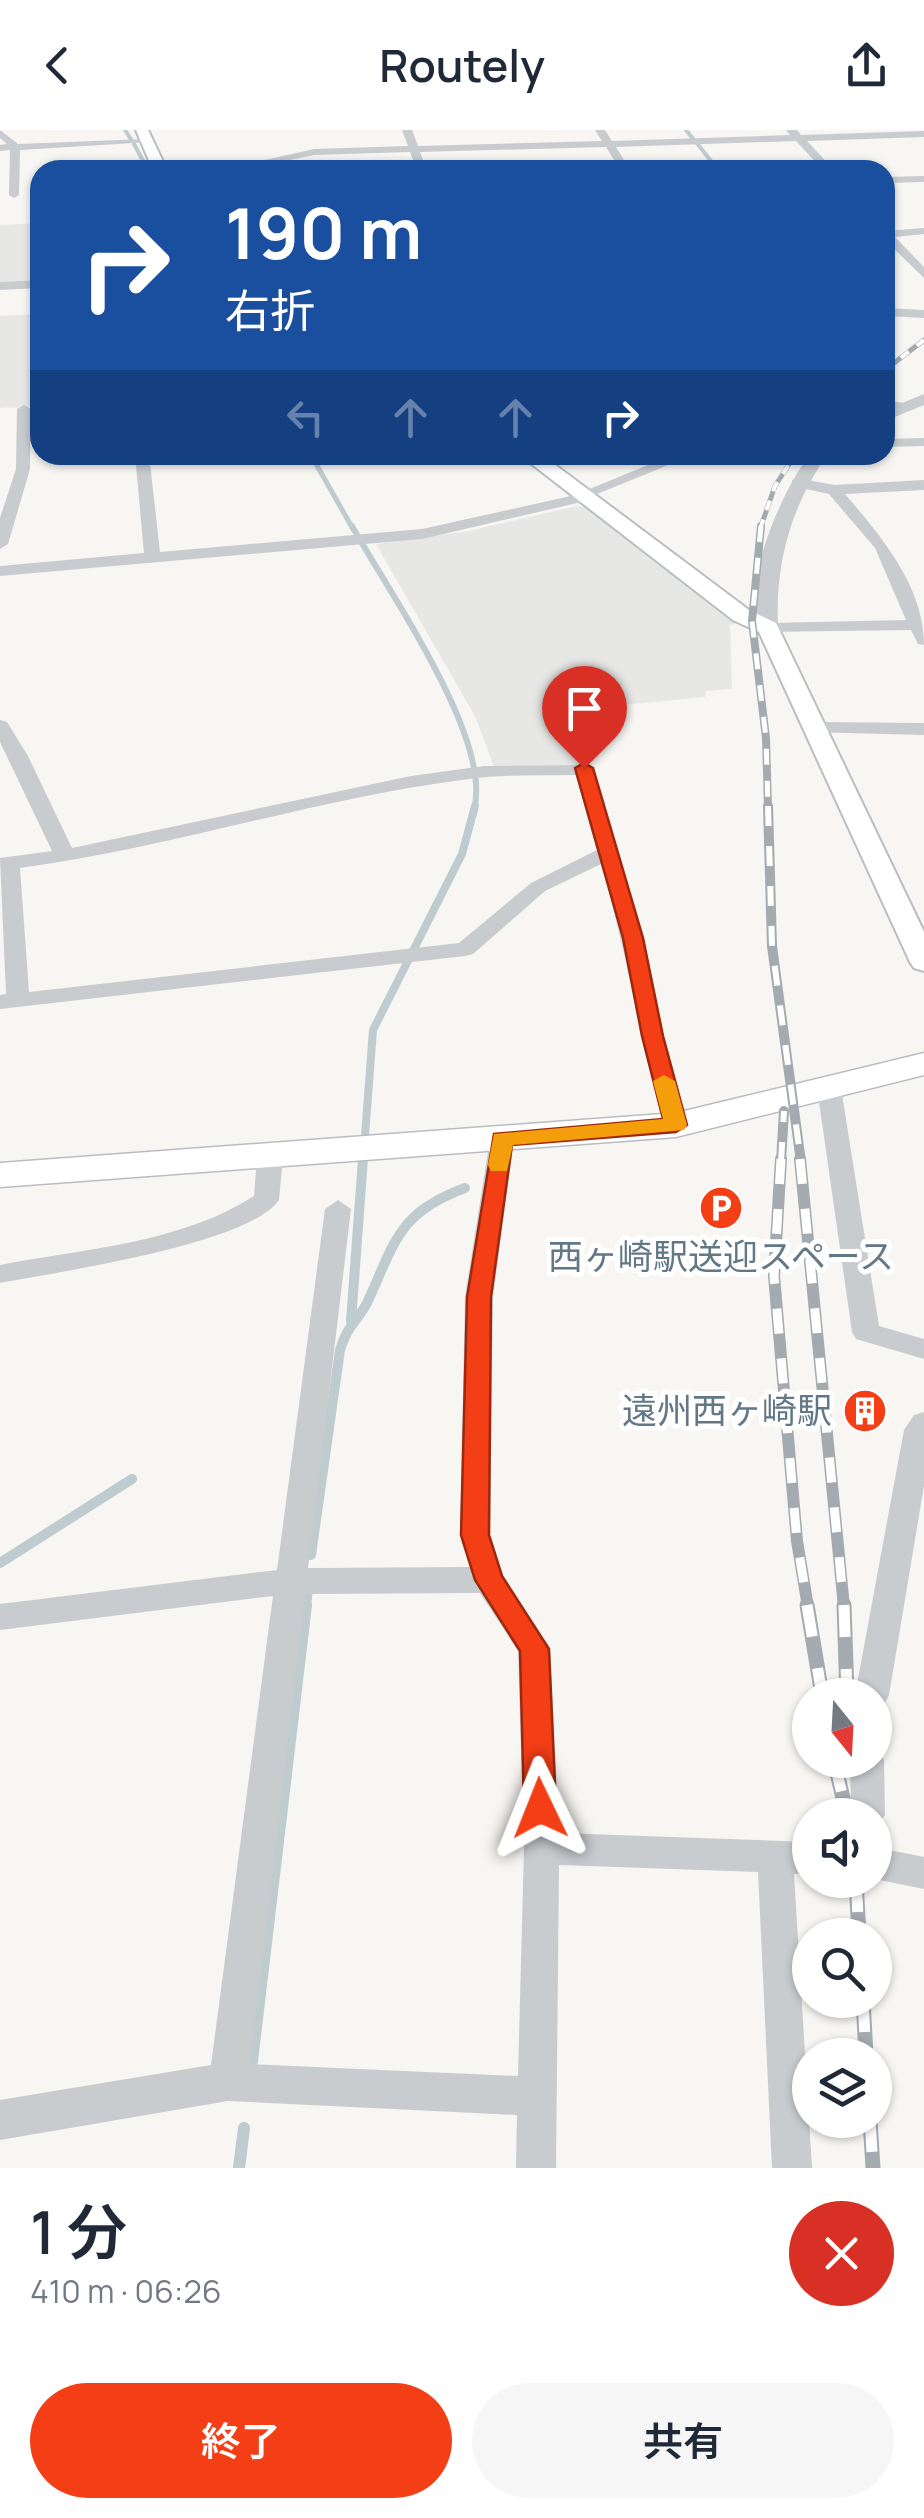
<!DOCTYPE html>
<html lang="ja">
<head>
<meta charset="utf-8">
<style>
	body { margin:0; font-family:Manrope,"Noto Sans JP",sans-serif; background:#f6f6f7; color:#1f2937; height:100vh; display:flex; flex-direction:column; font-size:38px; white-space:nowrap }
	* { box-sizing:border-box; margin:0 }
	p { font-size:32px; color:#747a83 }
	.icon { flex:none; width:55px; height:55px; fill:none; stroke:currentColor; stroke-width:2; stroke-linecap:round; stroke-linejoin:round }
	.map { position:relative; height:2038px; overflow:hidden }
	.details { display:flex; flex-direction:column; background:#fff; flex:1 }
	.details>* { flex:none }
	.top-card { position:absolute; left:30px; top:30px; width:865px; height:305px; border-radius:30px; box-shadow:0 2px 8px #0004; background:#1a4fa0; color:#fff; overflow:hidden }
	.needle { width:65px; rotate:162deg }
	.tools { position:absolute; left:792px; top:1548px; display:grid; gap:20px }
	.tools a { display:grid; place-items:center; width:100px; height:100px; border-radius:50%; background:#fff; box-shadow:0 2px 8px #0004; font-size:50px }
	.pin { position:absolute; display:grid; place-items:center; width:85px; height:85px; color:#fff; margin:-102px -42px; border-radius:50% 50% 50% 0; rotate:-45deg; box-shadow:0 0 10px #0007 }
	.pin .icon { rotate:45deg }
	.me { position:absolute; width:110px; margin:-55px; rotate:358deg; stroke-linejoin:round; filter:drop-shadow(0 0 8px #0008) }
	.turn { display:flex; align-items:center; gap:35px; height:210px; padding:0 30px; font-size:45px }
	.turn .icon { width:130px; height:130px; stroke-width:2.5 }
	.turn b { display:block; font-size:70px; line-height:85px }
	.lanes { display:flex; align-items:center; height:95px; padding:0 30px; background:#0003; justify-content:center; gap:50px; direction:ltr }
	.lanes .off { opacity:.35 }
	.round { display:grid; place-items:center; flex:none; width:105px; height:105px; border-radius:52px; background:#f6f6f7 }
	.headline { display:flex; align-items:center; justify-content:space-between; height:170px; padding:0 30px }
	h1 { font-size:60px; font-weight:600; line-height:75px }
	.button { display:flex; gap:20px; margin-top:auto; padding:20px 30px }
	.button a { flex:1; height:115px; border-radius:60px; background:#f33e16; color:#fff; font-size:40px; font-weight:600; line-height:115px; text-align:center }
	.button a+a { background:#f6f6f7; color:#1f2937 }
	header { display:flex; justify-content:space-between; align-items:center; height:130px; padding:0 30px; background:#fff; font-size:45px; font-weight:600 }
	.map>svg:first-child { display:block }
	.built { fill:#e7e8e6 }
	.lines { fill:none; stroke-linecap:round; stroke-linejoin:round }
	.stream-far5 { stroke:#beccd0; stroke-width:4 }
	.stream-far4 { stroke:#beccd0; stroke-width:5 }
	.stream-far3 { stroke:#beccd0; stroke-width:6 }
	.stream-far2 { stroke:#beccd0; stroke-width:8 }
	.stream-far1 { stroke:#beccd0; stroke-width:10 }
	.stream { stroke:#beccd0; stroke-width:12 }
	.secondary-casing { stroke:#b8bec2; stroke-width:4 }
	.primary-casing { stroke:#b9bdc1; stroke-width:3 }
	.minor { fill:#c8cccf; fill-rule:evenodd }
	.tertiary { fill:#c8cccf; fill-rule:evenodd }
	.secondary { fill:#fff; fill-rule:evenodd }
	.primary { fill:#fff; fill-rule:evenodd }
	.rail-far4-casing { stroke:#a3abb1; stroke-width:5 }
	.rail-far3-casing { stroke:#a3abb1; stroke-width:8 }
	.rail-far2-casing { stroke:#a3abb1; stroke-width:10 }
	.rail-far1-casing { stroke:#a3abb1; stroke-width:12 }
	.rail-casing { stroke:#a3abb1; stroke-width:15 }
	.rail-far4 { stroke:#fff; stroke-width:4; stroke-dasharray:10; stroke-linecap:butt }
	.rail-far3 { stroke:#fff; stroke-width:5; stroke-dasharray:16; stroke-linecap:butt }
	.rail-far2 { stroke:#fff; stroke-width:6; stroke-dasharray:20; stroke-linecap:butt }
	.rail-far1 { stroke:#fff; stroke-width:9; stroke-dasharray:25; stroke-linecap:butt }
	.rail { stroke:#fff; stroke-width:11; stroke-dasharray:32; stroke-linecap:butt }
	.route { fill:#f33e16; stroke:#9e280e; stroke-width:2.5 }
	.slow { fill:#f59e0b }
	.labels { text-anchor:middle; stroke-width:10; stroke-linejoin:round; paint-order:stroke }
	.poi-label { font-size:35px; fill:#627887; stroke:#fff }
</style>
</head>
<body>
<header><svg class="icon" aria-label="back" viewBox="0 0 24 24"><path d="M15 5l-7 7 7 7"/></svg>Routely<svg class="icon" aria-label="share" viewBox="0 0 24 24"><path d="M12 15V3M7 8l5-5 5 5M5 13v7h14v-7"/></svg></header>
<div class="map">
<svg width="924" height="2038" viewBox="0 0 924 2038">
	<rect width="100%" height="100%" fill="#f7f6f2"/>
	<g class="built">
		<polygon points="40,93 40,150 0,152 0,95"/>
		<polygon points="40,184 40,276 0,278 0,186"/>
		<polygon points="577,376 585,377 742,492 730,495 732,559 706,561 705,567 572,580 587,635 495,640 476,588 376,414 468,401"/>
	</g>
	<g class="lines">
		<g class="stream-far5">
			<polyline points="125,0 132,11"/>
			<polyline points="686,0 694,10"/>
			<polyline points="696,12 718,40"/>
			<polyline points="134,14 148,40"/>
		</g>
		<polyline class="stream-far4" points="311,325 353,399"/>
		<path class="stream-far3" d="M 352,396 C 388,461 493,609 474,679"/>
		<polyline class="stream-far2" points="363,1032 373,900 462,724 475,676"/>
		<g class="stream-far1">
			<polyline points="351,1191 363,1029"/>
			<path d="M 311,1425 L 340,1220 C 348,1194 357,1192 367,1173 C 395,1113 397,1083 465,1058"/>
			<polyline points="0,1433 132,1349"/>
			<polyline points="306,1477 308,1458"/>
		</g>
		<g class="stream">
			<polyline points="252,1931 306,1475"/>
			<polyline points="239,2038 244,1998"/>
		</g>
		<g class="secondary-casing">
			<g id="secondary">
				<polygon points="136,0 148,0 167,40 153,40"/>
				<polygon points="520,325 542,325 749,480 776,493 924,802 924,841 914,838 910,832 759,502 733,490"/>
			</g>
		</g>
		<g class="primary-casing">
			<polygon id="primary" points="924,923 924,945 676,1007 0,1057 0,1033 676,983"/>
		</g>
		<g class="minor">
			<polygon points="0,0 18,14 145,9 150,12 20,20 19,65 14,68 9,65 10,20 0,21 0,15 7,14 0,8"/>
			<polygon points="402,0 412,0 418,16 602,11 595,0 605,0 612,11 790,5 786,0 797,0 801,5 924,1 924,7 807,11 834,40 823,40 796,11 616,17 630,40 620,40 606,17 420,22 427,40 417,40 410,22 314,25 241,40 220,40 314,19 408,16"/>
			<polygon points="924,46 924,52 885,53 885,47"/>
			<polygon points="924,98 924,104 895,107 924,137 924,148 885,110 885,101"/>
			<polygon points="40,150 40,158 0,160 0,152"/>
			<polygon points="885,178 924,180 924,188 885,186"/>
			<polygon points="885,270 910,274 912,277 905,281 885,278"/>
			<polygon points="24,275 31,279 30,339 8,414 0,419 0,388 16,339 17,279"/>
			<polygon points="924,308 924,316 885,317 885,309"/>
			<polygon points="135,325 149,325 160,422 422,399 575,365 672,325 693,325 592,366 590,370 422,409 0,446 0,436 144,423"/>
			<path d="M 797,348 L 834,355 L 924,350 L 924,360 L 845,364 C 882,407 924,457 924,515 L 918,514 L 911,500 L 762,502 L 762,494 L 768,493 L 906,490 L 875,418 L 829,364 L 792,356 L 792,350 Z"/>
			<path d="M 0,590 L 7,592 L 28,626 L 72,718 L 411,646 L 484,636 L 591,635 L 644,808 L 664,907 L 688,995 L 676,1003 L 664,995 C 641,908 626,820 601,734 L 545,761 L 473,824 L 465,826 L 0,879 L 0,865 L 6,864 L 0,728 L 52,721 L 0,612 ZM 576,645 L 597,720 L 531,753 L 459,813 L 29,862 L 20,738 C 171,718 317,668 469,649 C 504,644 540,646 576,645 Z"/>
			<polygon points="814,592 924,593 924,605 807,602 805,598"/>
			<polygon points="829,951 841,958 879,1196 924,1209 924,1229 856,1209 852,1202 817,958"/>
			<path d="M 502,1001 L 514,1009 L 493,1167 L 490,1405 L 503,1446 L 550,1519 L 559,1703 L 810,1712 L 810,1744 L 794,1744 L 812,2038 L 772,2038 L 758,1742 L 559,1735 L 556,2038 L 516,2038 L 517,1985 L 228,1971 L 0,2010 L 0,1970 L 211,1935 L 273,1466 L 0,1500 L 0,1474 L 277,1440 L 325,1079 L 338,1070 L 351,1079 L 308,1438 L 470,1437 L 460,1405 L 465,1167 L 490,1009 ZM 480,1463 L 518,1521 L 524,1718 L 518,1946 L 250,1934 L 305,1464 Z"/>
			<path d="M 270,1019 L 283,1027 L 279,1070 C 248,1115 57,1142 0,1153 L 0,1135 C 83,1119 182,1113 254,1066 L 257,1027 Z"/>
			<polygon points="924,1282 924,1356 889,1565 884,1575 875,1578 875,1565 855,1565 904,1300 914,1285"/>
			<polygon points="875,1618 884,1630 885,1685 875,1698 875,1685 851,1685 850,1630 875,1630"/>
			<polygon points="875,1717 924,1727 924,1759 875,1749"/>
		</g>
		<g class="tertiary">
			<polygon points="924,264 924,275 885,291 885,280"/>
			<path d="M 809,325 L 827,325 C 790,378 775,434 778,498 L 775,502 L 761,502 C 739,455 781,364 809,325 Z"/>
		</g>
		<use href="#secondary" class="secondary"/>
		<use href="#primary" class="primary"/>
		<g class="rail-far4-casing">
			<g id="rail-far4">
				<polyline points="885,240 924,210"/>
				<polyline points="760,399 775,356 795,325"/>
			</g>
		</g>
		<g class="rail-far3-casing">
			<polyline id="rail-far3" points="761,396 752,491 766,608 768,679"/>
		</g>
		<g class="rail-far2-casing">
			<g id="rail-far2">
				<polyline points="768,676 772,816 801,1032"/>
				<polyline points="781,1032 784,981"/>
			</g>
		</g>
		<g class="rail-far1-casing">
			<g id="rail-far1">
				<polyline points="781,1029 774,1146 797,1411 808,1477"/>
				<polyline points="800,1029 844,1477"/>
			</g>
		</g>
		<g class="rail-casing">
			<g id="rail">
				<polyline points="807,1475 822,1565"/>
				<polyline points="844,1475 847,1565"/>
				<polyline points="834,1630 847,1685"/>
				<polyline points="856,1750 859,1805"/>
				<polyline points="863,1870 866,1925"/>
				<polyline points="870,1990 873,2038"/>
			</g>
		</g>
		<use href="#rail-far4" class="rail-far4"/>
		<use href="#rail-far3" class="rail-far3"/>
		<use href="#rail-far2" class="rail-far2"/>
		<use href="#rail-far1" class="rail-far1"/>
		<use href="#rail" class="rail"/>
	</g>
	<polygon class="route" points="584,633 593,638 643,808 663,906 687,995 676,1002 512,1015 491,1167 489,1405 502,1446 549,1519 556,1678 551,1688 540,1693 529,1688 524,1678 520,1521 475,1450 461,1405 467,1167 494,1004 663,989 642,906 623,808 575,638"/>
	<polygon class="slow" points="664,945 675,951 687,995 684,1000 513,1015 507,1041 491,1041 488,1035 494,1004 663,989 653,951"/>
	<defs>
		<g id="parking-disc" transform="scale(2.25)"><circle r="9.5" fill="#f33e16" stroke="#fff"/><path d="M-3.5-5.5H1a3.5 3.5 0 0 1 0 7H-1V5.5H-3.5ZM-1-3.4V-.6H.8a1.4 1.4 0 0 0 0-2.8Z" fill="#fff"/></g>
		<g id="building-disc" transform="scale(2.25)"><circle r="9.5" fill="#f33e16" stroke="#fff"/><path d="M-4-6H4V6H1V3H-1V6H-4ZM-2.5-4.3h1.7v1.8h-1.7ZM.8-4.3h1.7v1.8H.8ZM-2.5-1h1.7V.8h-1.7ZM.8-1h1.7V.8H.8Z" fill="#fff"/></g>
	</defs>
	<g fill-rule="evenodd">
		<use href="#parking-disc" x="721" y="1078"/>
		<use href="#building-disc" x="865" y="1281"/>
	</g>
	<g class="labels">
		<g class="poi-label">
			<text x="721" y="1139">西ヶ崎駅送迎スペース</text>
			<text x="832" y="1293" text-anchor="end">遠州西ヶ崎駅</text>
		</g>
	</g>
</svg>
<div class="tools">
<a><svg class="needle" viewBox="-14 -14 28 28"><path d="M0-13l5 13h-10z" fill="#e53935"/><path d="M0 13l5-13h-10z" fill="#747a83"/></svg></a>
<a><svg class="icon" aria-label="sound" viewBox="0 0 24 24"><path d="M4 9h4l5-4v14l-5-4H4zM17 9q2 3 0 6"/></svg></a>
<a><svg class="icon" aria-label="search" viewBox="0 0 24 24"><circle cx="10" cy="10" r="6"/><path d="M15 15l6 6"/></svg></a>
<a><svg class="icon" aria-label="layers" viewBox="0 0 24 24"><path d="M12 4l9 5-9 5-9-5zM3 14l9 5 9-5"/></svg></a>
</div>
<div class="pin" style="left:584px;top:638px;background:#d93025"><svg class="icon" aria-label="arrive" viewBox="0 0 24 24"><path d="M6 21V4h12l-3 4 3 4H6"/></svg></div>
<svg class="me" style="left:540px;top:1678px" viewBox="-20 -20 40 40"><path d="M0-17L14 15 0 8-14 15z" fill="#f33e16" stroke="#fff" stroke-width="4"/></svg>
<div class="top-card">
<div class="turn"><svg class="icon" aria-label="right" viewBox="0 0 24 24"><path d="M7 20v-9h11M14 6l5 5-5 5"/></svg><div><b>190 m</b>右折</div></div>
<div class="lanes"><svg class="icon off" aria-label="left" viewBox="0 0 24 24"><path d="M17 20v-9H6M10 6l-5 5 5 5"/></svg><svg class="icon off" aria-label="ahead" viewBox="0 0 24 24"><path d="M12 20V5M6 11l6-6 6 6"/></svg><svg class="icon off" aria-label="ahead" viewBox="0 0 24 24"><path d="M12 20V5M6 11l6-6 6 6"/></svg><svg class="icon" aria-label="right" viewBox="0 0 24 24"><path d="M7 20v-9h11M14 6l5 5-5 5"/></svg></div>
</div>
</div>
<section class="details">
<div class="headline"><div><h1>1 分</h1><p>410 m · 06:26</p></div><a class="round" style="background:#d93025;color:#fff"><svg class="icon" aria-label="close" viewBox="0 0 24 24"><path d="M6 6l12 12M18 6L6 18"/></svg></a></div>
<div class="button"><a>終了</a><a>共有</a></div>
</section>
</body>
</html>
